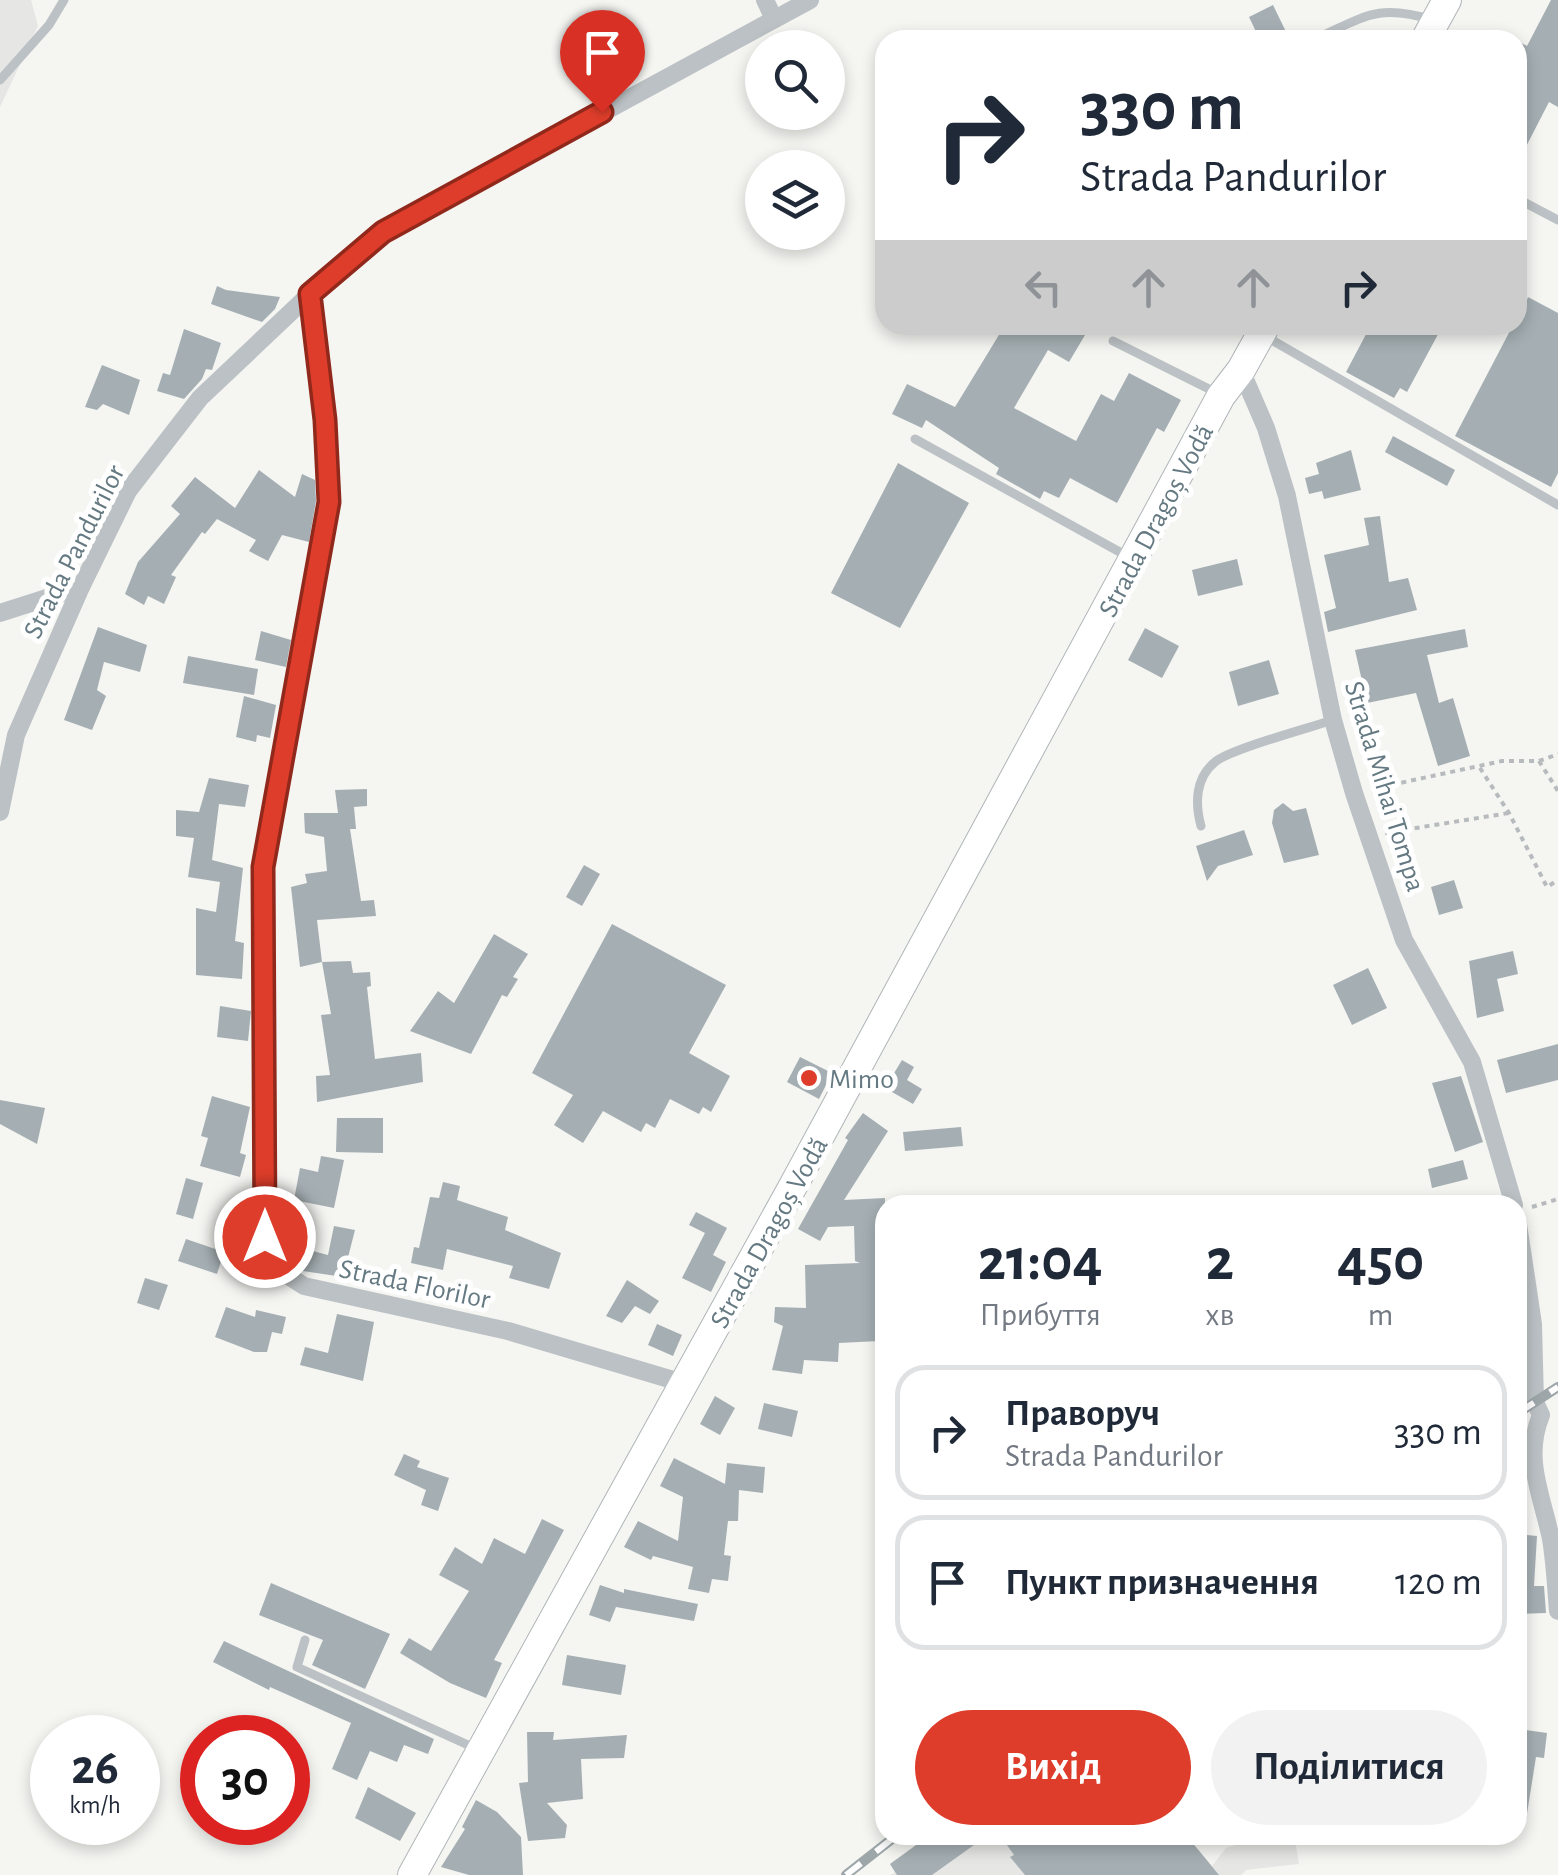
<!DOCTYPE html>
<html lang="uk">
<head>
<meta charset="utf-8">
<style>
	body { margin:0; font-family:"Alegreya Sans",sans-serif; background:#f2f2f3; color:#1f2937; height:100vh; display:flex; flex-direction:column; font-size:38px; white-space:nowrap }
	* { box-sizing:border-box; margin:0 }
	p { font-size:32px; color:#747a83 }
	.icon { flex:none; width:55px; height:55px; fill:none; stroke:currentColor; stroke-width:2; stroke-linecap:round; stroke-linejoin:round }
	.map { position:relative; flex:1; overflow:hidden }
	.details { position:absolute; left:875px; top:1195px; width:652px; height:650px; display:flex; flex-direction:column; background:#fff; border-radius:30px; box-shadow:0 5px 15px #0003 }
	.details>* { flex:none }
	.top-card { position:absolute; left:875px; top:30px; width:652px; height:305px; border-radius:30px; box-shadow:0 5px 15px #0003; background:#fff; color:#1f2937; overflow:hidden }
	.tools { position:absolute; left:745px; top:30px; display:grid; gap:20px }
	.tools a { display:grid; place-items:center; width:100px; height:100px; border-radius:50%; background:#fff; box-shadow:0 5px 15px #0003; font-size:50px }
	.speed { position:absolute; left:30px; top:1715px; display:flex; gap:20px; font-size:50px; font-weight:700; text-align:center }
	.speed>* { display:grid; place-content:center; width:130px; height:130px; border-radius:50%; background:#fff; box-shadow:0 5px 15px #0003; line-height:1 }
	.speed small { font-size:25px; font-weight:400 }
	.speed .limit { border:15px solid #d22; background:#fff; color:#111 }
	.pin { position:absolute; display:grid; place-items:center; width:85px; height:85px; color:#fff; margin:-102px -42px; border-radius:50% 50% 50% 0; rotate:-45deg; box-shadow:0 0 10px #0007 }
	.pin .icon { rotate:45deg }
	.me { position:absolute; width:110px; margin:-55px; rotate:0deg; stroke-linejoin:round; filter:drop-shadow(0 0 8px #0008) }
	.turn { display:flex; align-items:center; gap:35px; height:210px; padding:0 40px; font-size:45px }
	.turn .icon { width:130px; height:130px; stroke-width:2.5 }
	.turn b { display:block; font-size:70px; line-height:85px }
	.lanes { display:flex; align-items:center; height:95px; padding:0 40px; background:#0003; justify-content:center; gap:50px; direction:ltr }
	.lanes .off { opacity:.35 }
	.eta { display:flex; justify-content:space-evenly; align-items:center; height:170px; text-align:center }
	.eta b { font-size:60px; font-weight:600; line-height:70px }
	.primary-button { display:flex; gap:20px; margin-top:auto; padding:20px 40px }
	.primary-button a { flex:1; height:115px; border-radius:60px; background:#dd3d2a; color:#fff; font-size:40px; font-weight:600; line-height:115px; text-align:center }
	.primary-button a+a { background:#f2f2f3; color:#1f2937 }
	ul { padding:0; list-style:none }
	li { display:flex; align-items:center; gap:30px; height:135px; margin:0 20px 15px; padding:0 20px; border:5px solid #e0e1e3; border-radius:30px }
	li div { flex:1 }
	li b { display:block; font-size:38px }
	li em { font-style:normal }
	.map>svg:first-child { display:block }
	.built { fill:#e6e6e5 }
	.building { fill:#a5afb3 }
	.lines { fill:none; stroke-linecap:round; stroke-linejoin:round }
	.primary-casing { stroke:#afb5b8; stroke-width:30 }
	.path { stroke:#b8bbbd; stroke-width:4; stroke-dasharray:5 5; stroke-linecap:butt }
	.service { stroke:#bbc1c4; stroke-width:9 }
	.minor { stroke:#bbc1c4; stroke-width:18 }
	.primary { stroke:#fff; stroke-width:28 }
	.rail-casing { stroke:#9da6a9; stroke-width:10 }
	.rail { stroke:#fff; stroke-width:6; stroke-dasharray:19; stroke-linecap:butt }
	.route-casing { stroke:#90281b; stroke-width:25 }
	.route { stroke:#dd3d2a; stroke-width:18 }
	.poi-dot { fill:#dd3d2a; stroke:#fff; stroke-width:4 }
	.labels { text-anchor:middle; stroke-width:10; stroke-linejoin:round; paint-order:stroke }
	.street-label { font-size:28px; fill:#657982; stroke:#fff }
	.poi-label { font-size:28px; fill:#657982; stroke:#fff; text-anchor:start }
</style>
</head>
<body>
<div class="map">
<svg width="1558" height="1875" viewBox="0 0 1558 1875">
	<rect width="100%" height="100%" fill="#f5f5f2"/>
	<g class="built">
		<polygon points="0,0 31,0 38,26 0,107"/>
		<polygon points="930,1835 1186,1835 1212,1866 1226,1848 1267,1835 1294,1835 1299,1864 1246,1870 1241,1875 891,1875 895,1872 890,1864"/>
	</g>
	<g class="building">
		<polygon points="1551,0 1558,0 1558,107 1549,102 1518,162 1518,41 1527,46"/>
		<polygon points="1273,5 1290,40 1260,40 1249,17"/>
		<polygon points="217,286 226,290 280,297 275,309 262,322 211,304"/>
		<polygon points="1528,297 1558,313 1558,473 1551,487 1455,436 1513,325 1518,325"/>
		<polygon points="1005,325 1091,325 1069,362 1048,350 1014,408 1076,441 1101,394 1114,401 1129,373 1181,400 1164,432 1157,428 1117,503 1070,478 1059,498 1044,491 1040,499 996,474 999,468 926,420 922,428 892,414 907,384 955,407"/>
		<polygon points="1371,325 1443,325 1407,392 1400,388 1394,398 1346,372"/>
		<polygon points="184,329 221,343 212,370 206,369 202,379 184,399 157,391 163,373 170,375"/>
		<polygon points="102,365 140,380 129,415 103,404 97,410 85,407"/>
		<polygon points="1393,436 1455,470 1447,486 1385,452"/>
		<polygon points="1351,450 1361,490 1324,499 1322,491 1309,494 1305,478 1319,474 1316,463"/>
		<polygon points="898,463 969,503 900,628 831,593"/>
		<polygon points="259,470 295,497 302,474 315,480 316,501 309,542 282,535 268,561 249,551 256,540 217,519 205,534 202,532 171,575 176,577 164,604 148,596 144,605 125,594 138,562 180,514 171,506 195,477 235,508"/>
		<polygon points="1380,516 1389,582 1408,578 1417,610 1328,632 1324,612 1336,608 1324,555 1369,545 1364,518"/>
		<polygon points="1237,559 1243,585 1198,596 1192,570"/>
		<polygon points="98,627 147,645 140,672 104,662 97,690 106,696 92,730 64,720"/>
		<polygon points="1145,628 1179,646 1162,678 1128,660"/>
		<polygon points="1465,629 1468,647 1427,655 1439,703 1453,698 1470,756 1438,766 1416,693 1367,703 1355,650"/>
		<polygon points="261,631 291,640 286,667 255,660"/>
		<polygon points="188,656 258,669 254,695 183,683"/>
		<polygon points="1269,660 1279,694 1238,706 1229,672"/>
		<polygon points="244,696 276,705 270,738 257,735 256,742 236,737"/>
		<polygon points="209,778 249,785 245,807 219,804 212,860 243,868 235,941 244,943 242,979 196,975 196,908 216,912 220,882 188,877 194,838 176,836 176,810 199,812"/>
		<polygon points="367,789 367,806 354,807 356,829 350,829 361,901 374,900 376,916 317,920 322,962 300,967 291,887 307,883 305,874 327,871 324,837 305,833 304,813 338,813 335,790"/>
		<polygon points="1283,803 1293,811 1306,808 1319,855 1284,863 1272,823 1274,810"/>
		<polygon points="1244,830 1253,855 1218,866 1207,881 1196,846"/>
		<polygon points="584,865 600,874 582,906 566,897"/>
		<polygon points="1454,880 1463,908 1439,915 1431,887"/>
		<polygon points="612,924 726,985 689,1053 730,1076 711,1112 703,1107 699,1114 670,1099 655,1128 646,1123 641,1132 603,1111 583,1143 554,1125 573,1095 532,1073"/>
		<polygon points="494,934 528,954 513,977 518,979 507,997 502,995 471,1054 410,1031 438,991 454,1003"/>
		<polygon points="1513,951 1518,974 1497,979 1504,1011 1477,1018 1469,961"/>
		<polygon points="351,961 353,973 370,972 371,986 367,987 375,1059 421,1053 423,1082 317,1102 316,1076 330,1075 321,1015 331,1014 322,962"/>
		<polygon points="1368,968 1387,1008 1352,1025 1333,985"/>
		<polygon points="220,1006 251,1011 248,1041 217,1037"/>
		<polygon points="1558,1044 1558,1080 1506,1093 1497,1060"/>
		<polygon points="800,1057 832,1073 819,1099 787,1082"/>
		<polygon points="902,1060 914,1067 907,1080 922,1089 913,1104 885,1088"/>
		<polygon points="1461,1076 1483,1142 1455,1152 1432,1083"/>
		<polygon points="212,1096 250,1107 240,1153 246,1155 240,1177 200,1166 208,1138 201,1136"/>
		<polygon points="0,1100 45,1108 37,1144 0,1124"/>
		<polygon points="863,1113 888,1131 844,1200 885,1198 885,1295 878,1295 879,1341 839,1343 838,1362 804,1360 802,1374 772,1370 783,1326 774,1322 775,1307 806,1308 805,1265 860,1263 855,1261 854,1226 828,1227 820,1241 798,1229 848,1140 845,1138"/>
		<polygon points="337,1118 383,1118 383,1153 336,1152"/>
		<polygon points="961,1127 963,1146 905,1151 903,1132"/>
		<polygon points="321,1156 344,1160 334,1208 294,1200 300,1168 318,1172"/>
		<polygon points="1463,1160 1468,1179 1432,1188 1428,1169"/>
		<polygon points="186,1178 203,1183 193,1219 176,1214"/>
		<polygon points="443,1182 460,1186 457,1200 508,1217 505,1230 561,1253 549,1289 509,1278 513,1266 447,1249 443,1270 411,1263 414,1247 419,1248 430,1197 439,1198"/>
		<polygon points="696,1212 727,1228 713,1255 726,1262 711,1292 682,1278 705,1233 689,1225"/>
		<polygon points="334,1226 355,1230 343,1277 303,1271 309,1250 328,1255"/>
		<polygon points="186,1239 224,1252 217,1274 178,1261"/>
		<polygon points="145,1278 168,1285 159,1310 137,1303"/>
		<polygon points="627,1280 659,1301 650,1314 635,1306 622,1323 606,1316"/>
		<polygon points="226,1307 255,1317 256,1310 286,1317 282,1334 272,1332 267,1352 254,1352 215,1337"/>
		<polygon points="337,1314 374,1322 363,1381 300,1365 305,1347 328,1353"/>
		<polygon points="657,1324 682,1335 673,1356 648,1345"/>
		<polygon points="715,1396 735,1408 720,1435 700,1424"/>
		<polygon points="764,1403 798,1411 792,1437 758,1429"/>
		<polygon points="404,1454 420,1461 417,1467 449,1478 438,1511 421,1505 426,1490 394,1475"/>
		<polygon points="674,1458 725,1484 727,1463 765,1467 763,1493 739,1490 738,1521 728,1521 724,1555 731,1556 728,1581 712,1579 709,1593 688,1589 693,1567 653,1556 651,1560 624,1547 638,1521 678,1541 683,1497 660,1486"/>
		<polygon points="542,1519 564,1530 494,1660 502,1663 486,1698 450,1683 400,1653 409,1638 431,1651 469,1591 439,1575 455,1547 482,1564 494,1538 525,1554"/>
		<polygon points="1518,1534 1537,1536 1534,1586 1544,1586 1546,1613 1519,1614"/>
		<polygon points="271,1583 390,1634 365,1689 312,1665 323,1640 259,1615"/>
		<polygon points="600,1585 624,1593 624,1589 698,1604 694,1621 616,1607 610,1622 589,1615"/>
		<polygon points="224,1641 434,1739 428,1754 404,1745 397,1762 370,1751 357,1780 332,1769 351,1723 270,1687 269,1690 213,1662"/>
		<polygon points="567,1655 626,1665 621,1695 562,1685"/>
		<polygon points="1518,1729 1547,1733 1544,1758 1536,1757 1526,1820 1518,1819"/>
		<polygon points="527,1732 554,1732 553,1740 627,1735 624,1758 581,1759 583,1799 547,1803 567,1825 565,1838 528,1841 519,1783 528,1782"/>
		<polygon points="368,1787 416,1813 400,1841 355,1818"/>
		<polygon points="476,1800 497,1812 521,1837 523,1875 469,1875 441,1867 465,1829 462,1827"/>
		<polygon points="930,1835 988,1835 932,1875 897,1875 890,1864"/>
		<polygon points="1000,1835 1186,1835 1219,1875 1025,1875 1010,1857 1014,1855"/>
	</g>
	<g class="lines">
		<g class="primary-casing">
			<g id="primary">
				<polyline points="1425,40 1447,0"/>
				<polyline points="412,1875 793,1186 1221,396 1241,370 1266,325"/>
			</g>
		</g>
		<g class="path">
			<polyline points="1539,761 1558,791"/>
			<polyline points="1480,768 1509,813 1547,887 1558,880"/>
			<polyline points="1372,789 1502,761 1539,761 1558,754"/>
			<polyline points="1385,833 1509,813"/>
			<polyline points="1532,1207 1558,1199"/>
		</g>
		<g class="service">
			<path d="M 1313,40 C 1365,17 1376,3 1433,20"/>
			<polyline points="0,80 49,25 64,0"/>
			<polyline points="1518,199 1558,220"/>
			<polyline points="1263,335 1558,505"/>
			<polyline points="1113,341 1219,394"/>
			<polyline points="915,439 1127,556"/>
			<path d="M 1201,826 C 1195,804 1195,778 1215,762 C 1230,749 1309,728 1333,720"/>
			<polyline points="305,1640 297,1667 479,1750"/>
		</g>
		<g class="minor">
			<polyline points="765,0 774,19"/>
			<polyline points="310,294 325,420 329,502 263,867 265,1237 276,1268 304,1286 508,1331 683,1383"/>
			<polyline points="1241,370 1266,428 1287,496 1333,720 1354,793 1404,940 1472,1062 1514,1205"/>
			<polyline points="0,613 81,587"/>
			<polyline points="0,812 16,735 81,587 128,491 200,398 310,294 383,232 810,0"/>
			<path d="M 1518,1224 L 1533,1324 L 1535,1402 L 1541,1415 C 1523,1459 1542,1495 1551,1539 C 1555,1563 1556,1587 1558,1611"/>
		</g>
		<use href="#primary" class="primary"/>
		<g class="rail-casing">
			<g id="rail">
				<polyline points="1518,1413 1558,1387"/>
				<polyline points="846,1875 897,1835"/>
			</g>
		</g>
		<use href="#rail" class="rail"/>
	</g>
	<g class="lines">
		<g class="route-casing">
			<polyline id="route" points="265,1237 263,867 329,502 325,420 310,294 383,232 602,112"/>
		</g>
		<use href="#route" class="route"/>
	</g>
	<circle class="poi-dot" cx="809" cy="1078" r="10"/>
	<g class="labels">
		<g class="street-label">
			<text transform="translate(1155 520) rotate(-62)" y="10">Strada Dragoș Vodă</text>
			<text transform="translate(73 551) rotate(-63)" y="10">Strada Pandurilor</text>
			<text transform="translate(1386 786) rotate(73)" y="10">Strada Mihai Tompa</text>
			<text transform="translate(768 1232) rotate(-61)" y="10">Strada Dragoș Vodă</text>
			<text transform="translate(415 1283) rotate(12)" y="10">Strada Florilor</text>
		</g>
		<g class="poi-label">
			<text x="829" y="1088">Mimo</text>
		</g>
	</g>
</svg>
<div class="tools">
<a><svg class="icon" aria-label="search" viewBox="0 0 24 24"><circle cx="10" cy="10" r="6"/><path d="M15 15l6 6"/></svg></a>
<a><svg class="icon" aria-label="layers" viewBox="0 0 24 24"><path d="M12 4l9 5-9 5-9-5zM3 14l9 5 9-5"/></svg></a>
</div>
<div class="speed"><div>26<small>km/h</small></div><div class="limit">30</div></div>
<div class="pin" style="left:602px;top:112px;background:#d93025"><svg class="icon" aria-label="arrive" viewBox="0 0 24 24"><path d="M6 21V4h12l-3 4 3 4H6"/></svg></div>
<svg class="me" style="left:265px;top:1237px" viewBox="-20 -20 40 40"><circle r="17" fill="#dd3d2a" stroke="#fff" stroke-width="3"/><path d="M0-11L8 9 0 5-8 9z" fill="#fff"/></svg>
<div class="top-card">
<div class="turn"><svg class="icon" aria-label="right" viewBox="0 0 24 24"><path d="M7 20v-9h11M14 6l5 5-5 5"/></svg><div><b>330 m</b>Strada Pandurilor</div></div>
<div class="lanes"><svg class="icon off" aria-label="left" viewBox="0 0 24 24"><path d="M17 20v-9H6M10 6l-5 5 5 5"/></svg><svg class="icon off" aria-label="ahead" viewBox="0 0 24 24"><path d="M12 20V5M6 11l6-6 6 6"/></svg><svg class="icon off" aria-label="ahead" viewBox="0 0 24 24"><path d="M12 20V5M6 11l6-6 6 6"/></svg><svg class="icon" aria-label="right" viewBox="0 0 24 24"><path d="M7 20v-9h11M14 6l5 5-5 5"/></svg></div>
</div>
<section class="details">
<div class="eta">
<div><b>21:04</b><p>Прибуття</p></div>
<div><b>2</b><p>хв</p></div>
<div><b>450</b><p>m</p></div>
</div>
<ul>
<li><svg class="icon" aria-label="right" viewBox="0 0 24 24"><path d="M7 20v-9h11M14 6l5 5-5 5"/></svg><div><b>Праворуч</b><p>Strada Pandurilor</p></div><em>330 m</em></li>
<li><svg class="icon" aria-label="arrive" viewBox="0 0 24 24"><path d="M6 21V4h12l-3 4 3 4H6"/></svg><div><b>Пункт призначення</b></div><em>120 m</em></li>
</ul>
<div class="primary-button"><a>Вихід</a><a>Поділитися</a></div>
</section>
</div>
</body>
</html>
